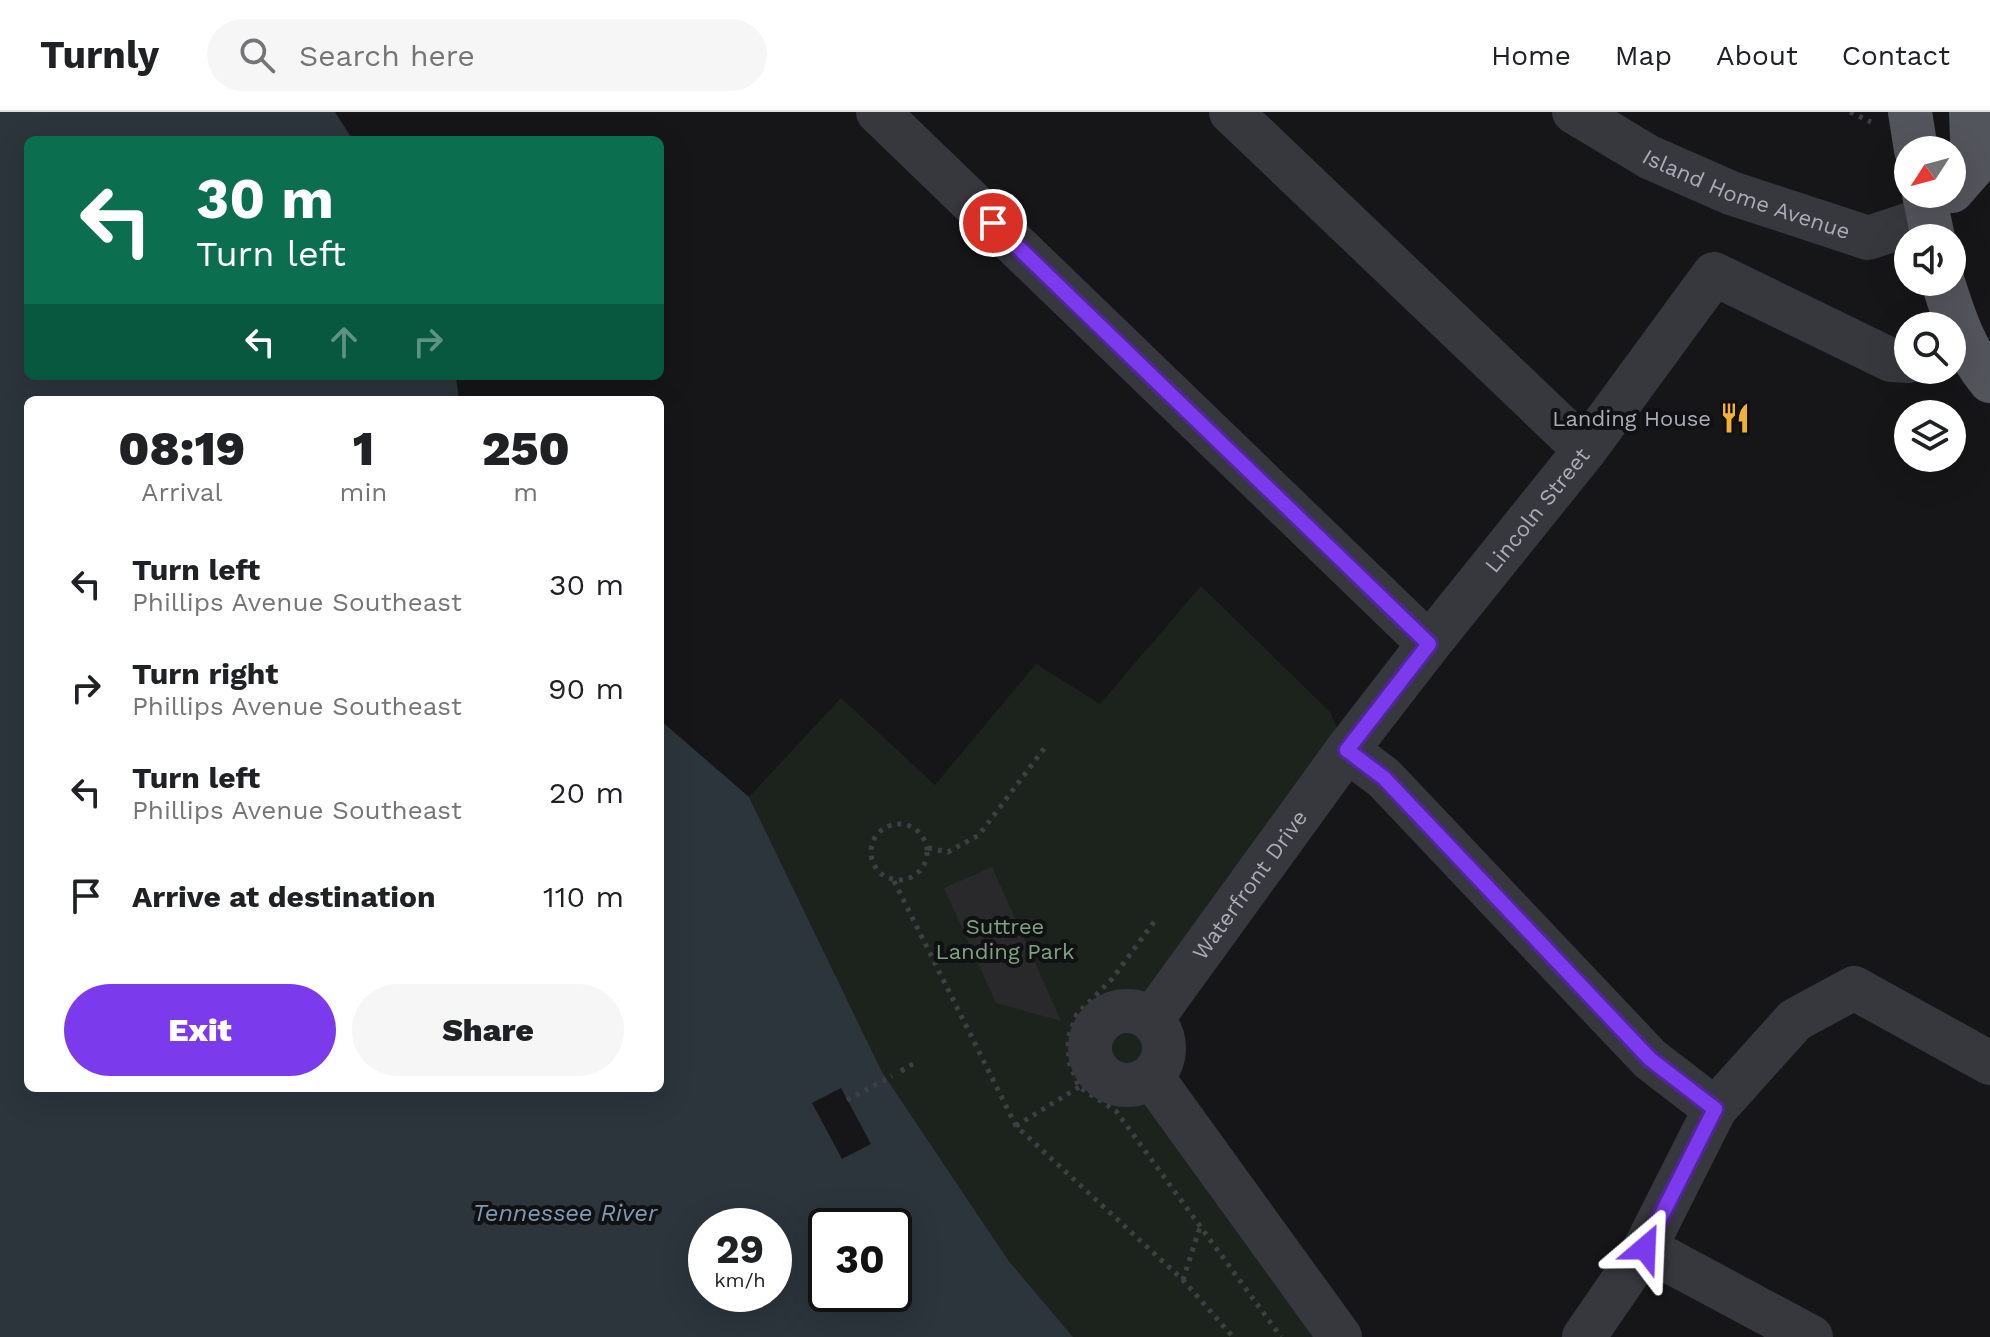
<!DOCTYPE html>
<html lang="en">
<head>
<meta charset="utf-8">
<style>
	body { margin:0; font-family:"Work Sans",sans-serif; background:#f6f6f6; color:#202124; height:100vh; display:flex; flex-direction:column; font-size:30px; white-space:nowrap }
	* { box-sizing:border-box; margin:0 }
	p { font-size:26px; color:#757577 }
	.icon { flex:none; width:44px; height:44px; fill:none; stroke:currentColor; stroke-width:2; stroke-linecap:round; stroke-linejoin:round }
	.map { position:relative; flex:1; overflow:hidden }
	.details { position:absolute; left:24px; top:284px; width:640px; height:696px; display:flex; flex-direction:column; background:#fff; border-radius:12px; box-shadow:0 8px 32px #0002 }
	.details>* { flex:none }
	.hud { position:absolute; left:24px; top:24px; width:640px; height:244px; border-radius:12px; box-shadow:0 8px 32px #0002; background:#0b6e4f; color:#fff; overflow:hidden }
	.needle { width:52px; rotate:234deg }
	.tools { position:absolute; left:1894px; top:24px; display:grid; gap:16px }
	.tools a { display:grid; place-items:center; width:72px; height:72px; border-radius:50%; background:#fff; box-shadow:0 8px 32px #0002; font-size:40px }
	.speed { position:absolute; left:688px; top:1096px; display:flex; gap:16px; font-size:40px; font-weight:700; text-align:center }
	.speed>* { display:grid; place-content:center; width:104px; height:104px; border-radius:50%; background:#fff; box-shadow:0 8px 32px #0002; line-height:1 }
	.speed small { font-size:20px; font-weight:400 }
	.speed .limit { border:4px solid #111; border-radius:12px; background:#fff; color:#111 }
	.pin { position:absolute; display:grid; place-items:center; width:68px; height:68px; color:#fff; margin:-34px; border:4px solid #fff; border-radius:50%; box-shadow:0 2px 8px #0007 }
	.me { position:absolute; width:88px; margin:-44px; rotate:26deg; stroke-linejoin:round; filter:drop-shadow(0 0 6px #0008) }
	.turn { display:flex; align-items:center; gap:28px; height:168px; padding:0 40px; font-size:36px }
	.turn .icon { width:104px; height:104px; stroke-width:2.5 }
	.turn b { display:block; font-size:56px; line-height:68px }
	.lanes { display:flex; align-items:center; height:76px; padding:0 40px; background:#0003; justify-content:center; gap:40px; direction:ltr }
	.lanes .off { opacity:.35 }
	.eta { display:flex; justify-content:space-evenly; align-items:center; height:136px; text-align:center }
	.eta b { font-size:48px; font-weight:800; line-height:56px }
	.action { display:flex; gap:16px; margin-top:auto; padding:16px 40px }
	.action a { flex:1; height:92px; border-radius:48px; background:#7c3aed; color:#fff; font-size:32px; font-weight:800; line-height:92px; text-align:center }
	.action a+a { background:#f6f6f6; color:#202124 }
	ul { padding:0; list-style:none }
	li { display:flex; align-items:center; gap:24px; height:104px; padding:0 40px }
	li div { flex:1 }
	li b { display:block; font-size:30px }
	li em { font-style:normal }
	header { display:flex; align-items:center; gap:48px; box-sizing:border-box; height:112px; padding:0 40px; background:#fff; border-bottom:2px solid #e0e0e0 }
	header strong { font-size:38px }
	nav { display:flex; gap:44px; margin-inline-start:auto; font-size:28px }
	.search { width:560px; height:72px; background:#f6f6f6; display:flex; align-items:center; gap:20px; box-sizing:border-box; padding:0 28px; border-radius:44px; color:#757577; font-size:30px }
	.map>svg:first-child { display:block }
	.green { fill:#1c231d }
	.water { fill:#2c353c; fill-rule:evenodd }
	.pier { fill:#161618 }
	.building { fill:#29292c }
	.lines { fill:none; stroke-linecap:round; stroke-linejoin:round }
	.path { stroke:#3d3f44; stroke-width:5; stroke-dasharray:4 6; stroke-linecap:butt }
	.minor { stroke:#37383d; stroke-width:44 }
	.major { stroke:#53555c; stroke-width:44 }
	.route-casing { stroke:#51269a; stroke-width:20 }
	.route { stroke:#7c3aed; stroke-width:14 }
	.labels { text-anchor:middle; stroke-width:8; stroke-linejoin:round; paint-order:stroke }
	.street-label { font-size:22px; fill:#a8adb8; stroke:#111113 }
	.poi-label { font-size:22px; fill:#a8adb8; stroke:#111113; text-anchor:end }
	.park-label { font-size:22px; fill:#7fa381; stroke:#111113 }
	.water-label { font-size:24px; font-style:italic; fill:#7f9bb3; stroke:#111113 }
</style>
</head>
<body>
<header>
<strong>Turnly</strong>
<div class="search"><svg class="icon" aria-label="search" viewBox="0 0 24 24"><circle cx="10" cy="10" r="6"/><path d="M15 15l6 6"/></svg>Search here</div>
<nav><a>Home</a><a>Map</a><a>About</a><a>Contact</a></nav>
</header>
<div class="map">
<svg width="1990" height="1225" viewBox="0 0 1990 1225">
	<rect width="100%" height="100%" fill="#161618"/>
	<path class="green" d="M 1201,474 L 1330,600 L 1347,638 L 1160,918 C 1165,932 1165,941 1160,955 L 1340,1225 L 1073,1225 L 1008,1148 L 882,960 L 749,685 L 841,586 L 935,673 L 1036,552 L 1100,592 Z"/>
	<path class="water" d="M 0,0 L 335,0 L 353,28 L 28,28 L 28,264 L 456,264 L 459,288 L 28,288 L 28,976 L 660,976 L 660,608 L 749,685 L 882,960 L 1008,1148 L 1073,1225 L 0,1225 ZM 706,1114 L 774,1114 L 774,1182 L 706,1182 ZM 826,1114 L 894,1114 L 894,1182 L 826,1182 Z"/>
	<polygon class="pier" points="841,976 871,1032 842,1047 812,991"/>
	<polygon class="building" points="992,755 1061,909 996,891 944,776"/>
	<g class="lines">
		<g class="path">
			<polyline points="1850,0 1871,10"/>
			<circle cx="899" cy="740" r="28"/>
			<polyline points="928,736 948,740 979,723 1046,634"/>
			<polyline points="894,769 1016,1014 1183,1168 1233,1225"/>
			<polyline points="1154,810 1112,867 1077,902 1068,926 1069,950 1079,975 1116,999 1281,1225"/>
			<polyline points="901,959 918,949"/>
			<polyline points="847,988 892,964"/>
			<polyline points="1016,1014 1079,975"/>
			<polyline points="1183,1168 1200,1115"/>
		</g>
		<g class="minor">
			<polyline points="878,0 1429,532 1347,638 1384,666 1650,947 1715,997"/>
			<polyline points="1231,0 1585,338"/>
			<path id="s1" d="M 1574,0 L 1649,45 L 1731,81 L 1868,126 L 1928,106"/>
			<path id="s2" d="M 1429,532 L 1585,338 L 1714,162 L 1891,248 L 1908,249"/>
			<circle cx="1127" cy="936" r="37"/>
			<path id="s3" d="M 1152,907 L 1347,638"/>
			<polyline points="1152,965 1340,1225"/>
			<polyline points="1584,1225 1645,1136"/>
			<polyline points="1811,1225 1645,1136 1715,997 1795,908 1854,876 1990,951"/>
		</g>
		<g class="major">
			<polyline points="1910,0 1916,38"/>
			<polyline points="1952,79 1973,55 1971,0"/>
			<polyline points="1924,82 1933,126"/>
			<path d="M 1943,170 C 1954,206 1966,240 1990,269"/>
		</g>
	</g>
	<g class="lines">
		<g class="route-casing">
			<polyline id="route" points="993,111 1429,532 1347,638 1384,666 1650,947 1715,997 1645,1136"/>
		</g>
		<use href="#route" class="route"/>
	</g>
	<defs>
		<g id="restaurant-bare" transform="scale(2.4)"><path d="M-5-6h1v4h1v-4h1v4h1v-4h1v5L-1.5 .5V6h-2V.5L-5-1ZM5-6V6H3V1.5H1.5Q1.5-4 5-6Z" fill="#f2b134" stroke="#111113" stroke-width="2.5" paint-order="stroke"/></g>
	</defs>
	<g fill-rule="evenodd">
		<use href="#restaurant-bare" x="1735" y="306"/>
	</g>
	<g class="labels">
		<g class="street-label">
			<text dy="8" stroke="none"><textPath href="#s1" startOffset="192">Island Home Avenue</textPath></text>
			<text dy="8" stroke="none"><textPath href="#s2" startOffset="172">Lincoln Street</textPath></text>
			<text dy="8" stroke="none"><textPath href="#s3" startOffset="166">Waterfront Drive</textPath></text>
		</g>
		<g class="poi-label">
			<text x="1711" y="314">Landing House</text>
		</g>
		<g class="park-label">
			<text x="1005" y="822">Suttree<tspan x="1005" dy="25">Landing Park</tspan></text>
		</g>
		<g class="water-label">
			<text x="565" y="1109">Tennessee River</text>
		</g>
	</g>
</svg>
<div class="tools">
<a><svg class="needle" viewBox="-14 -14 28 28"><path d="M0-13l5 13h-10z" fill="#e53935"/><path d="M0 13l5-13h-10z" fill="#757577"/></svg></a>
<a><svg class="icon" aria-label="sound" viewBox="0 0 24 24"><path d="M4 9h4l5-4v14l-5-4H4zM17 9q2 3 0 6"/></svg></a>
<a><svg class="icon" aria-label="search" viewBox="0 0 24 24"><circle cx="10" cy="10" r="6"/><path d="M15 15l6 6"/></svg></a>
<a><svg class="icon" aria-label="layers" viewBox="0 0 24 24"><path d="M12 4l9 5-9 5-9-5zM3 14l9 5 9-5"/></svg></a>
</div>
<div class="speed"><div>29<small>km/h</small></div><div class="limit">30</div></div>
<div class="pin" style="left:993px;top:111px;background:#d93025"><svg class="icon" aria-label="arrive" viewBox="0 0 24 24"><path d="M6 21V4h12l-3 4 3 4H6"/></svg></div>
<svg class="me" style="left:1645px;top:1136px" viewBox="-20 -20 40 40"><path d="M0-17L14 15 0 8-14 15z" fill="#7c3aed" stroke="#fff" stroke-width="4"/></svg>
<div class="hud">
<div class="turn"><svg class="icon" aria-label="left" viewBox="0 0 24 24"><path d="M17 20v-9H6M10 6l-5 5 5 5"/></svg><div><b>30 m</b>Turn left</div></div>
<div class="lanes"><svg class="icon" aria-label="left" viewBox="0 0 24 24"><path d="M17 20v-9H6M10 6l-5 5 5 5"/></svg><svg class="icon off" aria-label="ahead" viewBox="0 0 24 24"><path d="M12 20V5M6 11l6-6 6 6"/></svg><svg class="icon off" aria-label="right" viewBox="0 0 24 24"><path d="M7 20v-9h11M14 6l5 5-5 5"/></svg></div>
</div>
<section class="details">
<div class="eta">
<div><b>08:19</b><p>Arrival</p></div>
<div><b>1</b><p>min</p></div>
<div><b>250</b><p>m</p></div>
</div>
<ul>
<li><svg class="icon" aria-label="left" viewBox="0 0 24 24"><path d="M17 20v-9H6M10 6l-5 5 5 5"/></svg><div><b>Turn left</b><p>Phillips Avenue Southeast</p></div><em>30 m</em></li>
<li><svg class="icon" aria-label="right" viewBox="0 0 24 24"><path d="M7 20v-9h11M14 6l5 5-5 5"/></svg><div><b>Turn right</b><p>Phillips Avenue Southeast</p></div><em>90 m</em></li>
<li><svg class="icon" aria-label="left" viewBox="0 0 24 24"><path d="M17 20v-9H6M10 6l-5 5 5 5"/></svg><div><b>Turn left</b><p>Phillips Avenue Southeast</p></div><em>20 m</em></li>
<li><svg class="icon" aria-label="arrive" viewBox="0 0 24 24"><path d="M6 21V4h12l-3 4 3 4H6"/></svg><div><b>Arrive at destination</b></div><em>110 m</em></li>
</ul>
<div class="action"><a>Exit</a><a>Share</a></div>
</section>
</div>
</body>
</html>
